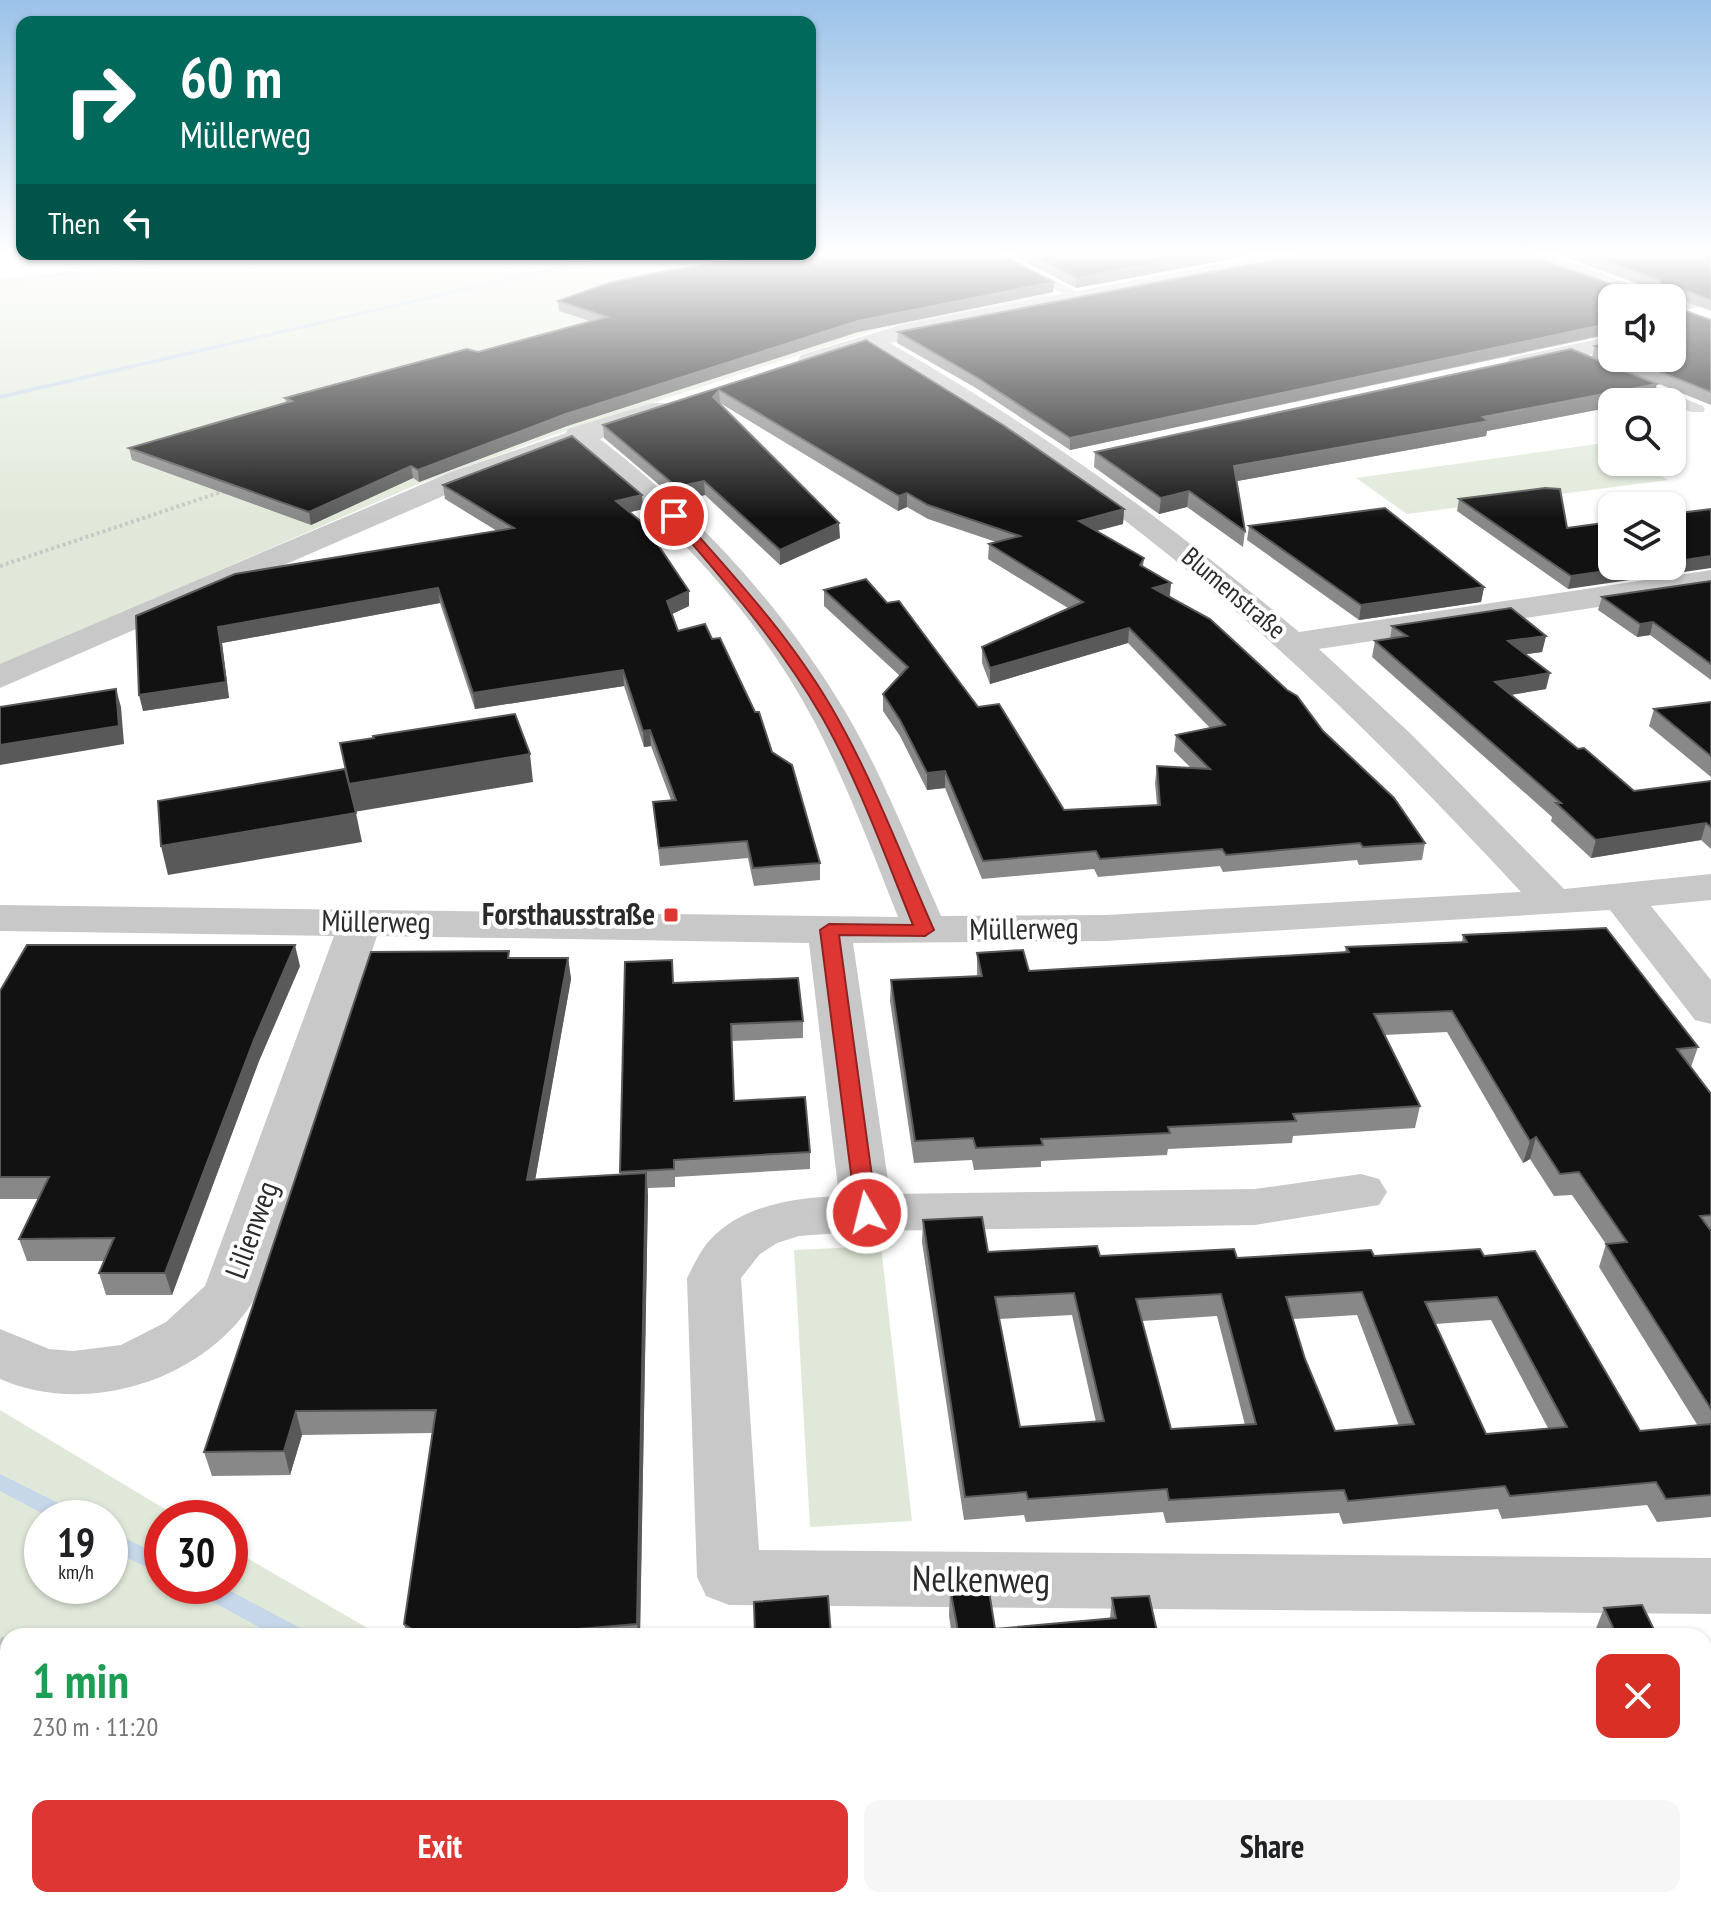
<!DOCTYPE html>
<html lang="en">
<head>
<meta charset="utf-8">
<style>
	body { margin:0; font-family:"PT Sans Narrow",sans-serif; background:#f6f6f6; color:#202124; height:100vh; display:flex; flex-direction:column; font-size:30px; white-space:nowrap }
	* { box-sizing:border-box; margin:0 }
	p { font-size:26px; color:#757577 }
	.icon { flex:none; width:44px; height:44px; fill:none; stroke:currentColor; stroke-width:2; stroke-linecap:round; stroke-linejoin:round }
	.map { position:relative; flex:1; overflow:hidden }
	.panel { position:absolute; left:0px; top:1628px; width:1712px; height:280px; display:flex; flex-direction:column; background:#fff; border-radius:24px 24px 0 0; box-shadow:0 2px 6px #0004 }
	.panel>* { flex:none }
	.guide { position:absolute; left:16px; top:16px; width:800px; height:244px; border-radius:16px; box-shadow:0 2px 6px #0004; background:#00695c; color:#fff; overflow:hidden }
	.controls { position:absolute; left:1598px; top:284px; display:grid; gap:16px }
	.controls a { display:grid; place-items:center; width:88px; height:88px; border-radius:16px; background:#fff; box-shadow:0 2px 6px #0004; font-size:40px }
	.speed { position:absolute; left:24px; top:1500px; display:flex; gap:16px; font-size:40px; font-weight:700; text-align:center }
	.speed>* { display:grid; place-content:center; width:104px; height:104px; border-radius:50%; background:#fff; box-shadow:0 2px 6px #0004; line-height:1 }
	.speed small { font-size:20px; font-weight:400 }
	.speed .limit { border:12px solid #d22; background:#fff; color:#111 }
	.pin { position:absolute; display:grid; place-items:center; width:68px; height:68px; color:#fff; margin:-34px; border:4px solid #fff; border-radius:50%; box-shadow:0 2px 8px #0007 }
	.me { position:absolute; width:88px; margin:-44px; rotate:352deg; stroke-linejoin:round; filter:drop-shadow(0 0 6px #0008) }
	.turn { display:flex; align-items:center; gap:28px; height:168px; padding:0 32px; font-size:36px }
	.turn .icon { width:104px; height:104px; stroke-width:2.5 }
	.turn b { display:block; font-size:56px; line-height:68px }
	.then { display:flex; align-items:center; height:76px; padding:0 32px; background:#0003; gap:16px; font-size:30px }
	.round { display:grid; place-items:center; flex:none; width:84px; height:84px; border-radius:16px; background:#f6f6f6 }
	.overview { display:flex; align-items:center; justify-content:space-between; height:136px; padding:0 32px }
	h1 { font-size:48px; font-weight:700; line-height:60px; color:#1e9e55 }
	.button { display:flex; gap:16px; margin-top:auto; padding:16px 32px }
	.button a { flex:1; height:92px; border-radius:16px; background:#de3632; color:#fff; font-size:32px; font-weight:700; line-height:92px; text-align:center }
	.button a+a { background:#f6f6f6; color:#202124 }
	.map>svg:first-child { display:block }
	.green { fill:#e0e9d9; fill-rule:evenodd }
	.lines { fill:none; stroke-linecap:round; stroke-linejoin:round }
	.stream { fill:#c5d7e9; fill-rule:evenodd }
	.path-far2 { stroke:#c8c8c8; stroke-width:3; stroke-dasharray:2 2; stroke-linecap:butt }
	.path-far1 { stroke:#c8c8c8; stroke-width:4; stroke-dasharray:3 3; stroke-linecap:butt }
	.path { stroke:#c8c8c8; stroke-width:8; stroke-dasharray:6 6; stroke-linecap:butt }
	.service { fill:#c8c8c8; fill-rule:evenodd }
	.minor { fill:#c8c8c8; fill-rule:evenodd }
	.wall { fill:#888; fill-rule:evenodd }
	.shaded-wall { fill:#595959 }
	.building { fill:#121212; stroke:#595959; stroke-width:2; fill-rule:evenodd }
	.route { fill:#de3632; stroke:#902320; stroke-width:2 }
	.poi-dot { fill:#de3632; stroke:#fff; stroke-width:3 }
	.labels { text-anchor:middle; stroke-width:8; stroke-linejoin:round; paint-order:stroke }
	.far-street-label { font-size:26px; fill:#2b2b2b; stroke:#fff }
	.poi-label { font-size:30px; font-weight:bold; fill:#2b2b2b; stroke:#fff; text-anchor:end }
	.street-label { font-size:30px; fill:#2b2b2b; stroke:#fff }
	.near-street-label { font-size:36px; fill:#2b2b2b; stroke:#fff }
</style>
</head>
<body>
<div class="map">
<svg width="1711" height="1908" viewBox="0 0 1711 1908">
	<rect width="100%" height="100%" fill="#fff"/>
	<g class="green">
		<polygon points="810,252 977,252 1048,286 1052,296 876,330 560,433 416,485 0,666 0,279 180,258 177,254"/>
		<polygon points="1604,443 1612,448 1612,462 1637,462 1668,480 1407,514 1356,478"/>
		<polygon points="881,1246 912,1521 810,1527 794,1250"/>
		<path d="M 0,1410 L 180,1518 L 162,1518 L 162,1586 L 230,1586 L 230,1548 L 381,1636 L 8,1636 L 8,1900 L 338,1900 L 352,1908 L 0,1908 ZM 110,1518 L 110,1586 L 42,1586 L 42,1518 Z"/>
		<polygon points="346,1900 1078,1900 1123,1908 362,1908"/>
	</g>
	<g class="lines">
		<g class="stream">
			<polygon points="611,254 623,254 0,399 0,395"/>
			<polygon points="0,1474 76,1512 79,1518 51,1518 0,1491"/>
			<polygon points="110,1531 162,1556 162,1575 110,1549"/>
			<polygon points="192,1586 221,1586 302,1629 306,1636 275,1636 195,1592"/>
			<polygon points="811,1900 855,1900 858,1908 814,1908"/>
		</g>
		<polyline class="path-far2" points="0,282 227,254"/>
		<polyline class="path-far1" points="0,566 224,491"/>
		<g class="path">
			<polyline points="0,1640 8,1644"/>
			<polyline points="338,1900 352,1908"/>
			<polyline points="681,1908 684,1900"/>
		</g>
		<g class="service">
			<polygon points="983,252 999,252 1087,297 1075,300"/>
			<polygon points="1623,374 1703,406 1705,409 1703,412 1691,412 1618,381 1618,375"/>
		</g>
		<g class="minor">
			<path d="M 1285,252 L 1329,252 L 1318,258 L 890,343 C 1036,427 1171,523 1299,632 L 1711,570 L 1711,590 L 1319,649 L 1412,735 L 1564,889 L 1711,874 L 1711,900 L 1651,906 L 1711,980 L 1711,1024 L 1695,1020 L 1610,910 L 1106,941 L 853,943 L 890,1194 L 1255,1189 L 1361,1174 L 1379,1179 L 1387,1192 L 1379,1205 L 1255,1225 L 867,1231 L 799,1236 L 777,1243 L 760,1254 L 741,1278 L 759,1550 L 1711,1558 L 1711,1614 L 729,1605 L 706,1596 L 697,1577 L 687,1278 C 694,1265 700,1251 710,1240 C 742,1205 794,1198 839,1196 L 809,943 L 377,936 L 257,1295 C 209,1379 88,1418 0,1379 L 0,1329 L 49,1349 L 73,1351 L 121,1345 L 166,1322 L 205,1286 L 334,936 L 0,931 L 0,905 L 898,917 C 872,851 847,784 814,721 C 757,613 671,523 577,447 L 471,484 L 0,688 L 0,664 L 451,472 L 566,433 L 568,429 L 652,403 L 670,403 L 674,409 L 670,415 L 600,439 C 700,516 785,609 849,718 C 885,781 912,850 941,916 L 1106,915 L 1521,892 C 1376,735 1222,585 1046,463 C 988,423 928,386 868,350 L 810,367 L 801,365 L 798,360 L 801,355 L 904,324 Z"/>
			<polygon points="1511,252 1542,252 1655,293 1658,298 1626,298 1514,257"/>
			<polygon points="1711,291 1711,305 1672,312 1672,298"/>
			<polygon points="1612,336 1612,350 1519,370 1510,368 1507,363 1510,358"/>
		</g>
	</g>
	<g class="wall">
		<polygon points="1005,252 1269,252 1076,288"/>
		<polygon points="1550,252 1711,252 1711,311 1673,297 1612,298 1612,334 1070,450 976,388 897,343 898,332 1652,289"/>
		<polygon points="1054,282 1053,292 858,332 567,426 419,482 413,478 311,525 132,460 129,448 286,403 285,398 478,352 590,321 559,311 558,301"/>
		<polygon points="1672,306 1711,320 1711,405 1592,357 1595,346 1612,342 1612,358 1672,358"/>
		<polygon points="866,340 1124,509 1123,524 1096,531 1144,558 1143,567 1171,583 1170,597 1323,731 1425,843 1422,860 1359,865 1357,860 1223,872 1220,866 1098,877 1094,869 982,879 945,788 927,790 900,736 883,711 883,694 900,676 824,606 824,590 978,707 1064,810 1157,805 1155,783 1157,766 1191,768 1174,751 1176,735 1210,728 1128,643 990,684 982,663 982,647 1068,608 988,559 989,544 996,542 928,519 907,507 898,511 720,403 719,403 840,538 780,565 705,495 678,501 604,438 603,425"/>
		<polygon points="1653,399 1487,431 1486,436 1237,481 1245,531 1243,547 1187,507 1159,514 1094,467 1095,452"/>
		<polygon points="443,485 643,509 630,512 689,591 689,606 672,614 678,631 772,752 820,863 820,880 754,886 748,858 660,866 653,802 671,800 651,746 644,747 624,686 475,709 440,603 222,643 229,698 143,711 136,616 497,531 445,499"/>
		<polygon points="1459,499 1567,528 1711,509 1568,589 1457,511"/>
		<polygon points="1249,526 1484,587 1481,602 1359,620 1247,540"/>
		<polygon points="1711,581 1711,680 1650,635 1637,637 1598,610 1602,597"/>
		<polygon points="1392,626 1546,636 1542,652 1525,654 1546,689 1511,695 1578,749 1634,791 1711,781 1711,849 1701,840 1591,858 1551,821 1552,817 1372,657 1375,641 1390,639"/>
		<polygon points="1711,702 1711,777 1649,726 1654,709"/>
		<path d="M 1463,935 L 1698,1047 L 1691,1067 L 1711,1094 L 1711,1517 L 1657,1522 L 1647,1505 L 1502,1519 L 1498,1509 L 1343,1524 L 1339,1513 L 1166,1523 L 1163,1512 L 1026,1522 L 1024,1515 L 964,1520 L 922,1242 L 923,1220 L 988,1252 L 1100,1256 L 1237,1258 L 1484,1256 L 1640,1431 L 1698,1426 L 1599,1267 L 1606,1244 L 1572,1195 L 1554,1196 L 1530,1159 L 1523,1163 L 1447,1032 L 1384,1035 L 1420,1106 L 1415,1128 L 1293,1136 L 1292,1143 L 1168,1149 L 1167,1155 L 1041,1161 L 1041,1167 L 974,1170 L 972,1160 L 914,1163 L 890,1001 L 891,980 L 977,976 L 977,953 L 1029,971 L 1345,952 L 1346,947 L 1462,942 ZM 1072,1315 L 1096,1422 L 1020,1427 L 999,1319 ZM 1357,1315 L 1399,1426 L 1335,1431 L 1305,1359 L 1293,1319 ZM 1217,1316 L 1245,1425 L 1171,1429 L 1142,1321 ZM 1491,1320 L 1548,1428 L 1486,1434 L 1435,1324 Z"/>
		<polygon points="510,958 568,958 571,979 535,1180 620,1175 625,962 673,983 803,1021 803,1038 732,1041 734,1101 810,1152 810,1169 675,1177 675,1187 648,1188 640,1636 407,1636 404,1624 432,1433 302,1435 290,1475 212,1476 204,1452"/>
		<polygon points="300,966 259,1061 172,1295 106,1295 99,1273 104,1261 27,1261 19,1239 38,1199 0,1199 0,991"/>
		<polygon points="950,1588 995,1629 1110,1618 1112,1598 1158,1636 952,1636 949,1616"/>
		<polygon points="1604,1608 1657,1636 1593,1636"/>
		<polygon points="1711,1647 1711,1854 1704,1855 1704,1648"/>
	</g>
	<g class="shaded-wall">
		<polygon points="1217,252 1269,252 1076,288 1077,278"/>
		<polygon points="1054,282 1053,292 858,332 567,426 419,482 418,470 566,414 858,321"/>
		<polygon points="1612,323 1611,333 1070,450 1070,438"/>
		<polygon points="1657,384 1653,399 1638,402 1612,402 1612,407 1487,431 1486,436 1232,482 1234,466"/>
		<polygon points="719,390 720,403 713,410 713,397"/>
		<polygon points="411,466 413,478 311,525 309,512"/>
		<polygon points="704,481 705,495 678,501 677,487"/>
		<polygon points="1189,491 1187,507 1159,514 1161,498"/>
		<polygon points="907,493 907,507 898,511 899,496"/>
		<polygon points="642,495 643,509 618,515 616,501"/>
		<polygon points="1124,509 1123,524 1077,536 1079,521"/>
		<polygon points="839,523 840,538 780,565 780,550"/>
		<polygon points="1711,556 1711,568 1568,589 1571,576 1641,566 1672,566 1672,562"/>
		<polygon points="1171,583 1169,598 1153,588"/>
		<polygon points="1484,587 1481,602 1359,620 1361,605"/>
		<polygon points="438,588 440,603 222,643 229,698 143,711 139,695 218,627"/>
		<polygon points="689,591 689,606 668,616 667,601"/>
		<polygon points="1653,622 1650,635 1637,637 1640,624"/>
		<polygon points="1129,628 1128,643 990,684 990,668"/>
		<polygon points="1546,636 1542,652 1505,657 1508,641"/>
		<polygon points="623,670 624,686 475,709 473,693"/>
		<polygon points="1550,673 1546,689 1491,698 1495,682"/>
		<polygon points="116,689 121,707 124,744 0,765 0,745"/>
		<polygon points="650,730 651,746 644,747 643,731"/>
		<polygon points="530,754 533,782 354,812 349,784"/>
		<polygon points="945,771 945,788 927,790 927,773"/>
		<polygon points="356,813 362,842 168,875 161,846"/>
		<polygon points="1706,823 1701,840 1591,858 1596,840"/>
		<polygon points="295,945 300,966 259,1061 172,1295 165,1273 254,1040"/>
		<polygon points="568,958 571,979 531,1203 527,1180"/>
		<polygon points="1536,1137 1530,1159 1523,1163 1530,1141"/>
		<polygon points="646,1173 648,1196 640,1636 638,1636 637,1624"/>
		<polygon points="296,1411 302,1435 290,1475 284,1451"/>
	</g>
	<g class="building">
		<polygon points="810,252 996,252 1054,282 858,321 566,414 418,470 411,466 309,512 129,448 292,401 285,398 467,349 478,352 607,317 558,301 609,283 660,272 776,254 810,254"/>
		<polygon points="1025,252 1217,252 1077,278"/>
		<polygon points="1315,252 1521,252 1627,290 1664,288 1659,280 1580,252 1711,252 1711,300 1676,287 1672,290 1672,298 1612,298 1612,323 1070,438 976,377 898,332"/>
		<polygon points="1672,299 1672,306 1711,320 1711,392 1625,358 1672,358"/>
		<polygon points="866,340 1003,425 1124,509 1079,521 1144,558 1140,565 1171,583 1153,588 1210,619 1287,690 1297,696 1323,731 1394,798 1425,843 1363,847 1360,843 1226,855 1222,849 1100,859 1096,851 983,861 945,771 927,773 900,720 883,694 908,667 824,590 866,579 887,603 899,601 978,707 999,704 1064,810 1160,805 1157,766 1210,769 1176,735 1225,725 1129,628 990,668 982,647 1083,602 989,544 1020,536 928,505 907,493 899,496 719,390 713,397 839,523 780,550 704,481 677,487 603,425"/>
		<polygon points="1612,342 1612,353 1595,346"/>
		<polygon points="1571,349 1657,384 1483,417 1489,421 1234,466 1245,531 1189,491 1161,498 1095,452"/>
		<polygon points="572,436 642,495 616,501 644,524 689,591 667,601 678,631 705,624 712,639 720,638 755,712 759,712 772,752 792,765 820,863 753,868 747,841 659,848 653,802 676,800 650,730 643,731 623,670 473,693 438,588 218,627 226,682 139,695 136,616 235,574 514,528 443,485"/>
		<polygon points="1545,488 1560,489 1567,528 1612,522 1612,566 1641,566 1571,576 1459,499"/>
		<polygon points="1385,508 1484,587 1361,605 1249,526"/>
		<polygon points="1711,509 1711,556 1672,562 1672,514"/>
		<polygon points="1711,581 1711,664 1653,622 1640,624 1602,597"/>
		<polygon points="1511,608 1546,636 1508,641 1550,673 1495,682 1578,749 1584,748 1634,791 1711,781 1711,827 1706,823 1596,840 1556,803 1561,803 1375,641 1407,636 1392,626"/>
		<polygon points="116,689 119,726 0,745 0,707"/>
		<polygon points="1711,702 1711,756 1654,709"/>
		<polygon points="515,714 530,754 349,784 340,743 374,738 373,736"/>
		<polygon points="345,769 356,813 161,846 158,801"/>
		<polygon points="1606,928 1698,1047 1677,1049 1711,1094 1711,1215 1700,1216 1711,1231 1711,1409 1606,1244 1627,1242 1579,1172 1560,1174 1536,1137 1530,1141 1452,1011 1374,1014 1420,1106 1293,1114 1296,1121 1168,1127 1170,1133 1041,1139 1043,1145 976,1148 973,1138 915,1141 891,980 982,976 977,953 1023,950 1029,971 1349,952 1346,947 1467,942 1463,935"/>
		<polygon points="27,945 295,945 254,1040 165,1273 99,1273 114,1238 19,1239 49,1177 0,1177 0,991"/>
		<polygon points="509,951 508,958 568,958 527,1180 646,1173 637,1624 495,1636 423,1636 404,1624 436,1410 296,1411 284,1451 204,1452 371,952"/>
		<polygon points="672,960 673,983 798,978 803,1021 731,1024 734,1101 805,1097 810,1152 674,1160 674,1169 620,1172 625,962"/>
		<path d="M 982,1217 L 988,1252 L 1097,1246 L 1100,1256 L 1234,1249 L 1237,1258 L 1371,1250 L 1374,1256 L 1480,1249 L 1484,1256 L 1535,1251 L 1640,1431 L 1711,1424 L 1711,1495 L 1666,1499 L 1656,1482 L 1510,1496 L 1505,1486 L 1348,1501 L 1344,1490 L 1169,1500 L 1167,1489 L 1028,1499 L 1026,1492 L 965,1497 L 923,1220 ZM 1362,1292 L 1414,1424 L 1335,1431 L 1305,1359 L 1286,1297 ZM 1074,1293 L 1104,1421 L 1020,1427 L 995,1297 ZM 1221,1294 L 1256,1424 L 1171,1429 L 1136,1299 ZM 1497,1297 L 1567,1427 L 1486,1434 L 1425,1302 Z"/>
		<polygon points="988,1585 995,1629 1116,1618 1112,1598 1149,1596 1158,1636 959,1636 950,1588"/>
		<polygon points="828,1596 831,1636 755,1636 754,1602"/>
		<polygon points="1642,1605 1657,1636 1617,1636 1604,1608"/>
		<polygon points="1321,1632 1322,1636 1257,1636"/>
		<polygon points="1711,1647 1711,1828 1708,1829 1704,1821 1704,1648"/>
	</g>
	<linearGradient id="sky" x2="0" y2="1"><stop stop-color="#9ac2e8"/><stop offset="0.49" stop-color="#fff"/><stop offset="1" stop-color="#fff" stop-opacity="0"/></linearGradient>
	<rect width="1711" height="519" fill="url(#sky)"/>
	<path class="route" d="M 670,513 L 678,513 C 736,578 796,643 838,719 C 876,787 903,860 934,930 L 925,936 L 839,935 L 877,1213 L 874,1218 L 859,1218 L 856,1213 L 820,930 L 829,924 L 913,925 C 885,856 859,782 822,717 C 780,644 725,582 670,518 Z"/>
	<rect class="poi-dot" x="663" y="907" width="16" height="16" rx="4"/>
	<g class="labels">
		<g class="far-street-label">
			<text transform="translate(1234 593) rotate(40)" y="9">Blumenstraße</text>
		</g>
		<g class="poi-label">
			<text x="655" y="925">Forsthausstraße</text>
		</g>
		<g class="street-label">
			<text transform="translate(376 922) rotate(1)" y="10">Müllerweg</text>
			<text transform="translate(1024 929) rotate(-1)" y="10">Müllerweg</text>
			<text transform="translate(252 1230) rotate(-70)" y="10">Lilienweg</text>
		</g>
		<g class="near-street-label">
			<text transform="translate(981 1579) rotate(1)" y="13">Nelkenweg</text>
		</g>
	</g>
</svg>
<div class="controls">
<a><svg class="icon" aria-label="sound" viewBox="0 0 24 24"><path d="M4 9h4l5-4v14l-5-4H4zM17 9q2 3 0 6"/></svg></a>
<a><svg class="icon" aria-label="search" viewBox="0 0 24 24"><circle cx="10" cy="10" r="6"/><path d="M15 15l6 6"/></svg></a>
<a><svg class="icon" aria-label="layers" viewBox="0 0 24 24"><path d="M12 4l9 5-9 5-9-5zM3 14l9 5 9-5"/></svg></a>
</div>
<div class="speed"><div>19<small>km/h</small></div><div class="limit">30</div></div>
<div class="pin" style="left:674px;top:516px;background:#d93025"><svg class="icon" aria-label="arrive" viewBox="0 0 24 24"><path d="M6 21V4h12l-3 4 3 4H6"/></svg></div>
<svg class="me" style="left:867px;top:1213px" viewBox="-20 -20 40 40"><circle r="17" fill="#de3632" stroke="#fff" stroke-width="3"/><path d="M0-11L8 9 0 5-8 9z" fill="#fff"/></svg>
<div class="guide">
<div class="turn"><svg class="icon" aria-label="right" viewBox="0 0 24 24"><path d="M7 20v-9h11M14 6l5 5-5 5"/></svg><div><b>60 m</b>Müllerweg</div></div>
<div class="then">Then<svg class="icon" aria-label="left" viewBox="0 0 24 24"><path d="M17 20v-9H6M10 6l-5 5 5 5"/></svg></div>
</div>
<section class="panel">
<div class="overview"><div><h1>1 min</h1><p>230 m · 11:20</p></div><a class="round" style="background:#d93025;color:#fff"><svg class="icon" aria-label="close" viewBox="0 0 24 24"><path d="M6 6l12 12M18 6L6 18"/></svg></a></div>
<div class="button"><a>Exit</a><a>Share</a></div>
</section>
</div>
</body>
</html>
